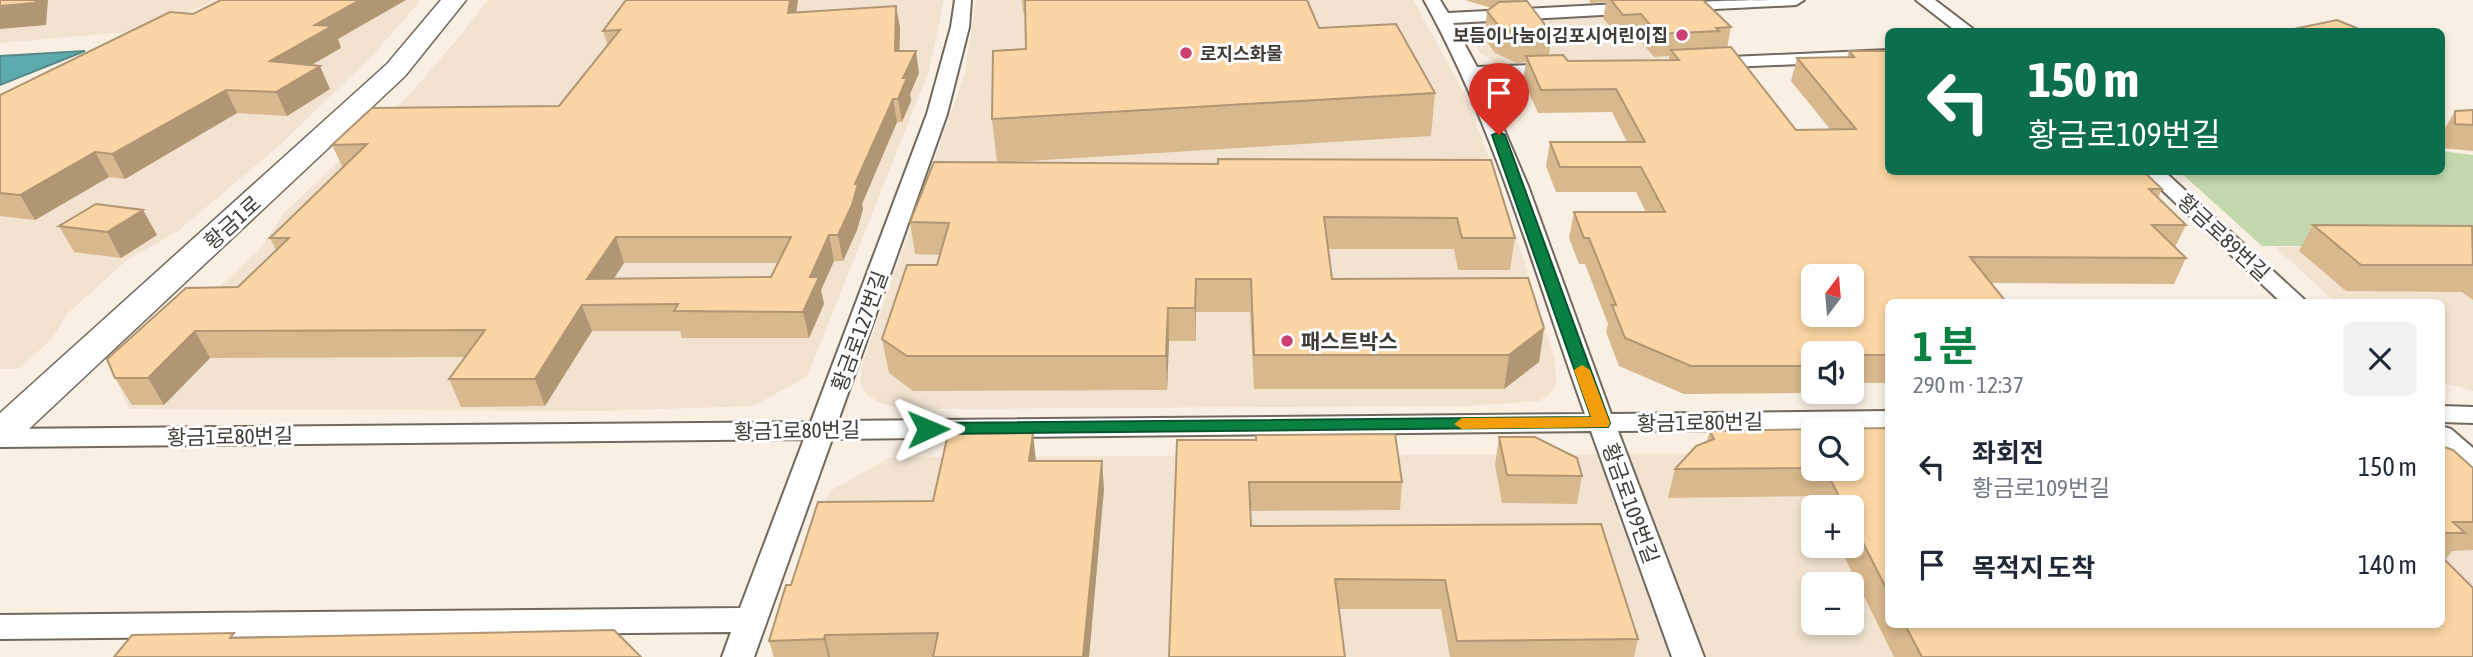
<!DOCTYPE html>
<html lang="ko">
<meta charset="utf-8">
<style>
body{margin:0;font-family:"Asap Condensed","Noto Sans KR",sans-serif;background:#f2f2f3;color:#1f2937;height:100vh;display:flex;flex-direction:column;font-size:26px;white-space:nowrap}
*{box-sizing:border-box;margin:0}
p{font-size:23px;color:#747a83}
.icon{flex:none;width:38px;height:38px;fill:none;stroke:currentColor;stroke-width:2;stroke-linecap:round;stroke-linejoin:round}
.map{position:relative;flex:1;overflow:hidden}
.drawer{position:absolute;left:1885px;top:299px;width:560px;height:329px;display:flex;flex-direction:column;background:#fff;border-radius:10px;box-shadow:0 4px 10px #0003}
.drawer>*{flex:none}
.hud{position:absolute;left:1885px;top:28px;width:560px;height:147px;border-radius:10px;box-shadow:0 4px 10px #0003;background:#0b6e4f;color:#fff;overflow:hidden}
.needle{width:46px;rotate:16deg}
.buttons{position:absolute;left:1801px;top:264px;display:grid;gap:14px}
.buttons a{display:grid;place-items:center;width:63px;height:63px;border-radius:10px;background:#fff;box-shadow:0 4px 10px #0003;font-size:35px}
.pin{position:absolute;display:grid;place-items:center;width:60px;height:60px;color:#fff;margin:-72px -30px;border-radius:50% 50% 50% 0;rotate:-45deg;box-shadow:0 0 7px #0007}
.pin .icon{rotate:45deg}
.me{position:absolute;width:77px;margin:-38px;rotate:89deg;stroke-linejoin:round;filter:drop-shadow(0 0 5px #0008)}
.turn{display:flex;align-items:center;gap:24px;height:147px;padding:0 28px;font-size:32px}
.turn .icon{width:91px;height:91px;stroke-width:2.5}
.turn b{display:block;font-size:49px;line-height:60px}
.round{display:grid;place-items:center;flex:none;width:74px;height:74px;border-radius:10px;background:#f2f2f3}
.summary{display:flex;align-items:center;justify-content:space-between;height:119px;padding:0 28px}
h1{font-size:42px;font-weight:700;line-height:52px;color:#0b8043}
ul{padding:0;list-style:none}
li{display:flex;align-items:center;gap:21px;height:98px;padding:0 28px}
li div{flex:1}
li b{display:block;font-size:26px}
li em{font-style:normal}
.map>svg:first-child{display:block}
.built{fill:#f2e3d0;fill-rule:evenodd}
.green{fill:#c3d9ad}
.water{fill:#5caaab;stroke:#548988;stroke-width:2}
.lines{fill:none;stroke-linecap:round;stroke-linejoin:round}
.street-casing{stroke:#72695e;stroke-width:4}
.secondary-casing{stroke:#72695e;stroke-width:3}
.street{fill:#fff;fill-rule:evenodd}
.secondary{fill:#fff;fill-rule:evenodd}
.wall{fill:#d8b88d;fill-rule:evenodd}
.shaded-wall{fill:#b09673}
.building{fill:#fbd6a4;stroke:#b09673;stroke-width:2;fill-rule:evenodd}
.route{fill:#0b8043;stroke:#07532c;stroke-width:2}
.slow{fill:#f59e0b}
.poi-dot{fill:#cb3f71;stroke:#fefefe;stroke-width:2.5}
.labels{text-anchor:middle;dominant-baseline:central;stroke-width:6;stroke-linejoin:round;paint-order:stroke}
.far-poi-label{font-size:18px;font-weight:bold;fill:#403c37;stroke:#fefefe;text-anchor:end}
.street-label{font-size:21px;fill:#403c37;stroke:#fefefe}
.poi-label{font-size:21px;font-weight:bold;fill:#403c37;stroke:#fefefe;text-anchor:start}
</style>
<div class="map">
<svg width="2473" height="657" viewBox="0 0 2473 657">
<rect width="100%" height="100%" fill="#f9efe2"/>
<path class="built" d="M0,0H216L150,30L0,43Z
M262,0H421L373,55L282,143L178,231L127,260L68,313L51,340L18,369H0V110Z
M488,0H944L929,71L807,377L753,406L601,411L129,409L117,382L259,250L285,212L408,96L461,35Z
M976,0H1413L1466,96L1507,207L1555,359L1556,385L1550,394L1539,401L1469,406L910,409L882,404L866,394L860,383L863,362L965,73Z
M1691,11L1734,56L1509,65L1497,63L1480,53L1470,35L1471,29L1485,22Z
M2275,247H2473V391L2441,382V303H2336Z
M2473,444V657H771L830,491L891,457L1813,453V469H1852L1888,625H2441V445ZM1813,508H1852V546H1813ZM1813,584H1852V623H1813Z"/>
<path class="green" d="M2441,151L2473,155V247L2262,246L2180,172H2441Z"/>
<path class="water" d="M85,51L0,85V56Z"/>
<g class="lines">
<g class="street-casing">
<path id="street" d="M955,0H971L969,27L947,114L838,421L1585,414C1535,275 1496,130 1424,0H1440L1448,13L1638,3L1646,8L1638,13L1453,23L1477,67L1557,64L1566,69L1557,74L1482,78L1528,186L1611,414L1888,411V429L1618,431L1704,657H1672L1591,431L832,439L754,657H722L731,632L0,639V615L740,608L804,439L0,447V429L811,422L927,114L951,27Z
M1804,0L1796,5L1675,11L1667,6C1677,0 1783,0 1804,0Z
M1916,0H1935L1977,32H1957Z
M1888,50V60L1708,68L1699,63L1708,58Z
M2143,172H2165L2308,303H2282Z
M2441,406L2473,407V423L2441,422Z
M2441,426L2451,429L2473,448V472L2463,470L2441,450Z"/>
</g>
<g class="secondary-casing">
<path id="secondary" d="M441,0H466L405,76L14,443L0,447V413L387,64Z"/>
</g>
<use href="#street" class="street"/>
<use href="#secondary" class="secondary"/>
</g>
<path class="wall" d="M626,0H798L796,13L900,27L899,51L919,73L910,94L911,101L902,122H897L862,204L863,209L857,230L843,261H834L821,290L824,304L809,338H682L680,331H592L545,406L461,407L449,379L466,357L210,358L164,405H132L115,378L238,287L276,250L270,238L343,168L332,145L559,106L608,46L603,31ZM624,263H778L771,277L613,279Z
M1022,0H1307L1319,28L1435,93L1431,136L997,163L992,119L1026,49L1025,13H1023Z
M1465,0H1520L1518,1L1552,34L1549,55L1568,61L1669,60V56L1654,57L1637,37L1619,38L1603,18L1606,2L1591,3L1589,0H1703L1731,27L1727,48L1796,130L1830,129L1791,81L1797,58L1847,57L1849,51H1888V172L2162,189L2158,198L2186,225L2175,247L2186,258L2174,284L1991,283L1888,303V383H1852V354H1813V388L1811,393L1684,394L1619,366L1606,332L1608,324L1585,264H1579L1569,238L1574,212H1646L1636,192H1556L1546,166L1550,142H1627L1612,112L1538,113L1523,79L1526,62L1517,63L1495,53L1484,38L1487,11L1491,8Z
M338,39L341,48L311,65L330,89L287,116L237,113L125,179L109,177L35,220L0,216V95Z
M2473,110V151L2441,148V135L2455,111Z
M1491,160L1515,238L1510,270H1458L1454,249H1328L1332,279L1544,328L1539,362L1504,389H1254L1250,312H1196V341H1169L1167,390L913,391L889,373L882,339L937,265L940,255L915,254L910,222L1218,164Z
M2313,225L2473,226V300L2462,292L2346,291L2299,251Z
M59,226L157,235L121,258L74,252Z
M1888,428V625H2441V446L2473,468V550L2452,551L2445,560L2473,657H1894L1839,546H1852V508H1820L1815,496L1668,498L1675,469L1707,441L1710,431ZM1813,430L1852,469H1813Z
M1499,437L1582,476L1577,504L1502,503L1495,465Z
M1177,440L1402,482L1400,510L1250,511L1251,526L1601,524L1638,639L1634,657H1450L1441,609H1339L1345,657Z
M1036,461L1104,489L1089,657H774L769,641L791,585L933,501Z"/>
<path class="shaded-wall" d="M35,0H48L46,25L0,29V6Z
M360,0H406L338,39L341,48L280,83L270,61L315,25Z
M790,0H798L793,35L788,13Z
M896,6L900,27L899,73L895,51Z
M916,51L919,73L910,94L911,101L902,122L898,99L903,78Z
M320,66L330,89L287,116L276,92Z
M226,90L237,113L125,179L112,154Z
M893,99L897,122L862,204L863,209L857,230L843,261L838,235L855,184Z
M95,152L109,177L35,220L20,195Z
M143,210L157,235L121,258L107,232Z
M829,235L834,261L821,290L824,304L809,338L803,312L810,277Z
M616,237L624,263L596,306L587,279Z
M1196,279V341L1195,308Z
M582,305L592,331L545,406L535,379Z
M1168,308L1169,341L1167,390L1166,356Z
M1544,328L1539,362L1504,389L1509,355Z
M195,331L210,358L164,405L148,378Z
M1033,433L1036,461H1029Z
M1102,461L1104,489L1089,657H1083Z
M825,635L830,657H828L824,639Z"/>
<path class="building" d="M0,0H35V3L0,6Z
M221,0H360L315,25L332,26L270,61L320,66L276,92L226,90L112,154L95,152L20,195L0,193V95L170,12L193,14Z
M626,0H790L788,13L896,6L895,51H916L903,78H907L898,99H893L855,184H858L852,205L838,235H829L810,277H819L803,312L674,311L678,304L582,305L535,379H449L485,330L195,331L148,378H115L107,359L186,288L238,287L289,238H270L367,144L332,145L372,108L559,106L620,30L603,31ZM616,237H791L771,277L587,279Z
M1025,0H1307L1319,28L1396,24L1435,93L992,119L993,51L1026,49Z
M1611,0H1703L1731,27L1716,28L1719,31L1658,34L1641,14L1623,15Z
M1527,1L1552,34L1520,35L1498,25L1487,11L1499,2Z
M2337,20L2366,32H2307L2298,28Z
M1731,47L1796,130L1856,129L1797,58L1854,57L1849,51H1888V172H2144L2162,189H2149L2186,225H2152L2186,258L1970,257L2007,303H1888V355H1852V354H1813V366H1691L1625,338L1612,305H1616L1589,238H1584L1574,212H1665L1641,167H1560L1550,142H1645L1616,89L1541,90L1526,56L1563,55L1568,61L1679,60L1671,50ZM1813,276H1852V315H1813Z
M2473,110V125L2455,124V111Z
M1218,159L1491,160L1515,238H1462L1457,218L1324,217L1332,279L1528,278L1544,328L1509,355H1254L1251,279H1196L1195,308H1168L1166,356H907L882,339L907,265H937L949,223L910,222L934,162L1218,164Z
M96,204L143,210L107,232L59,226Z
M2313,225L2472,226L2473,265H2361Z
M1888,428V592L1852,521V508H1845L1825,469H1852V430H1813V468L1675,469L1696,446L1714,439L1710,431Z
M1033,433L1029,461H1102L1083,657H933L938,633L825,635L824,639L769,641L786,585H791L818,502L933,501L948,434Z
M1395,434L1402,482H1249L1251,526L1601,524L1638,639L1457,641L1445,580L1335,579L1345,657H1169L1177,440H1256V435Z
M1499,437H1535L1577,458L1582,476L1507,475Z
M2441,446L2453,450L2473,468V522H2453L2465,533H2441Z
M2441,556L2473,588V657H1922L1905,625H2441Z
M614,630L641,657H114L132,635L234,633L230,638Z"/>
<path class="route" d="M1499,132L1505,135L1610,423L1608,427L928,434L920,429L928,423L1591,417L1492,135Z"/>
<path class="slow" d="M1582,365L1590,370L1610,423L1608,427L1462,429L1454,424L1462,418L1591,417L1574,370Z"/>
<g class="poi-dot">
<circle cx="1682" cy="35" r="7"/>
<circle cx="1186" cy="53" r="7"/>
<circle cx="1287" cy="341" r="7"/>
</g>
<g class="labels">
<g class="far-poi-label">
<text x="1668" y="35">보듬이나눔이김포시어린이집</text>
<text x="1200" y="53" text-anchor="start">로지스화물</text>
</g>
<g class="street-label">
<text transform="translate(232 222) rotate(-42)">황금1로</text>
<text transform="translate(2224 237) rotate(43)">황금로89번길</text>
<text transform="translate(859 331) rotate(-70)">황금로127번길</text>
<text transform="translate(1700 422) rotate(-1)">황금1로80번길</text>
<text transform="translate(797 430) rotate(-1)">황금1로80번길</text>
<text transform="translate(230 436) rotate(-1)">황금1로80번길</text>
<text transform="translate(1631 503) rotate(70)">황금로109번길</text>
</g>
<g class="poi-label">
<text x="1301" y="341">패스트박스</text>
</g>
</g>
</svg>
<div class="buttons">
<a><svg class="needle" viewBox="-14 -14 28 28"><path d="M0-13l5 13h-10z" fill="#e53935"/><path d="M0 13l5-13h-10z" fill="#747a83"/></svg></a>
<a><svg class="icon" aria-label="sound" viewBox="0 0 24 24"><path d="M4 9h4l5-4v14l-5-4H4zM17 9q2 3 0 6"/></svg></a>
<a><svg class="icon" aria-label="search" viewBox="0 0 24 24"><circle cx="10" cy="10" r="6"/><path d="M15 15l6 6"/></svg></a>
<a>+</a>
<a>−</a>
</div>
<div class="pin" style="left:1499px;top:135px;background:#d93025"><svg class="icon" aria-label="arrive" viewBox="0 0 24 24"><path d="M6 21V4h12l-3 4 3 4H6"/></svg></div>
<svg class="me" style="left:928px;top:429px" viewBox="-20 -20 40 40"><path d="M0-17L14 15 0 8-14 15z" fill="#0b8043" stroke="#fff" stroke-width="4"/></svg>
<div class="hud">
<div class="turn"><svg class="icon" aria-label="left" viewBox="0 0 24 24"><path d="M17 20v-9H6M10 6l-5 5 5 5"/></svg><div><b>150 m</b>황금로109번길</div></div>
</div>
<section class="drawer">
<div class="summary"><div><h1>1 분</h1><p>290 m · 12:37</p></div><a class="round"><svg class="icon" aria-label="close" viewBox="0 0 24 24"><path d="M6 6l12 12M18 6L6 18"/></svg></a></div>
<ul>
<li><svg class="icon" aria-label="left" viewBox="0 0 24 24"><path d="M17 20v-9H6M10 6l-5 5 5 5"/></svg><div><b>좌회전</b><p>황금로109번길</p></div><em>150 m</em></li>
<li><svg class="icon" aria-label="arrive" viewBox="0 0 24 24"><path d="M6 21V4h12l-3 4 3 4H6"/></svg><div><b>목적지 도착</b></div><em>140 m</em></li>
</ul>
</section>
</div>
